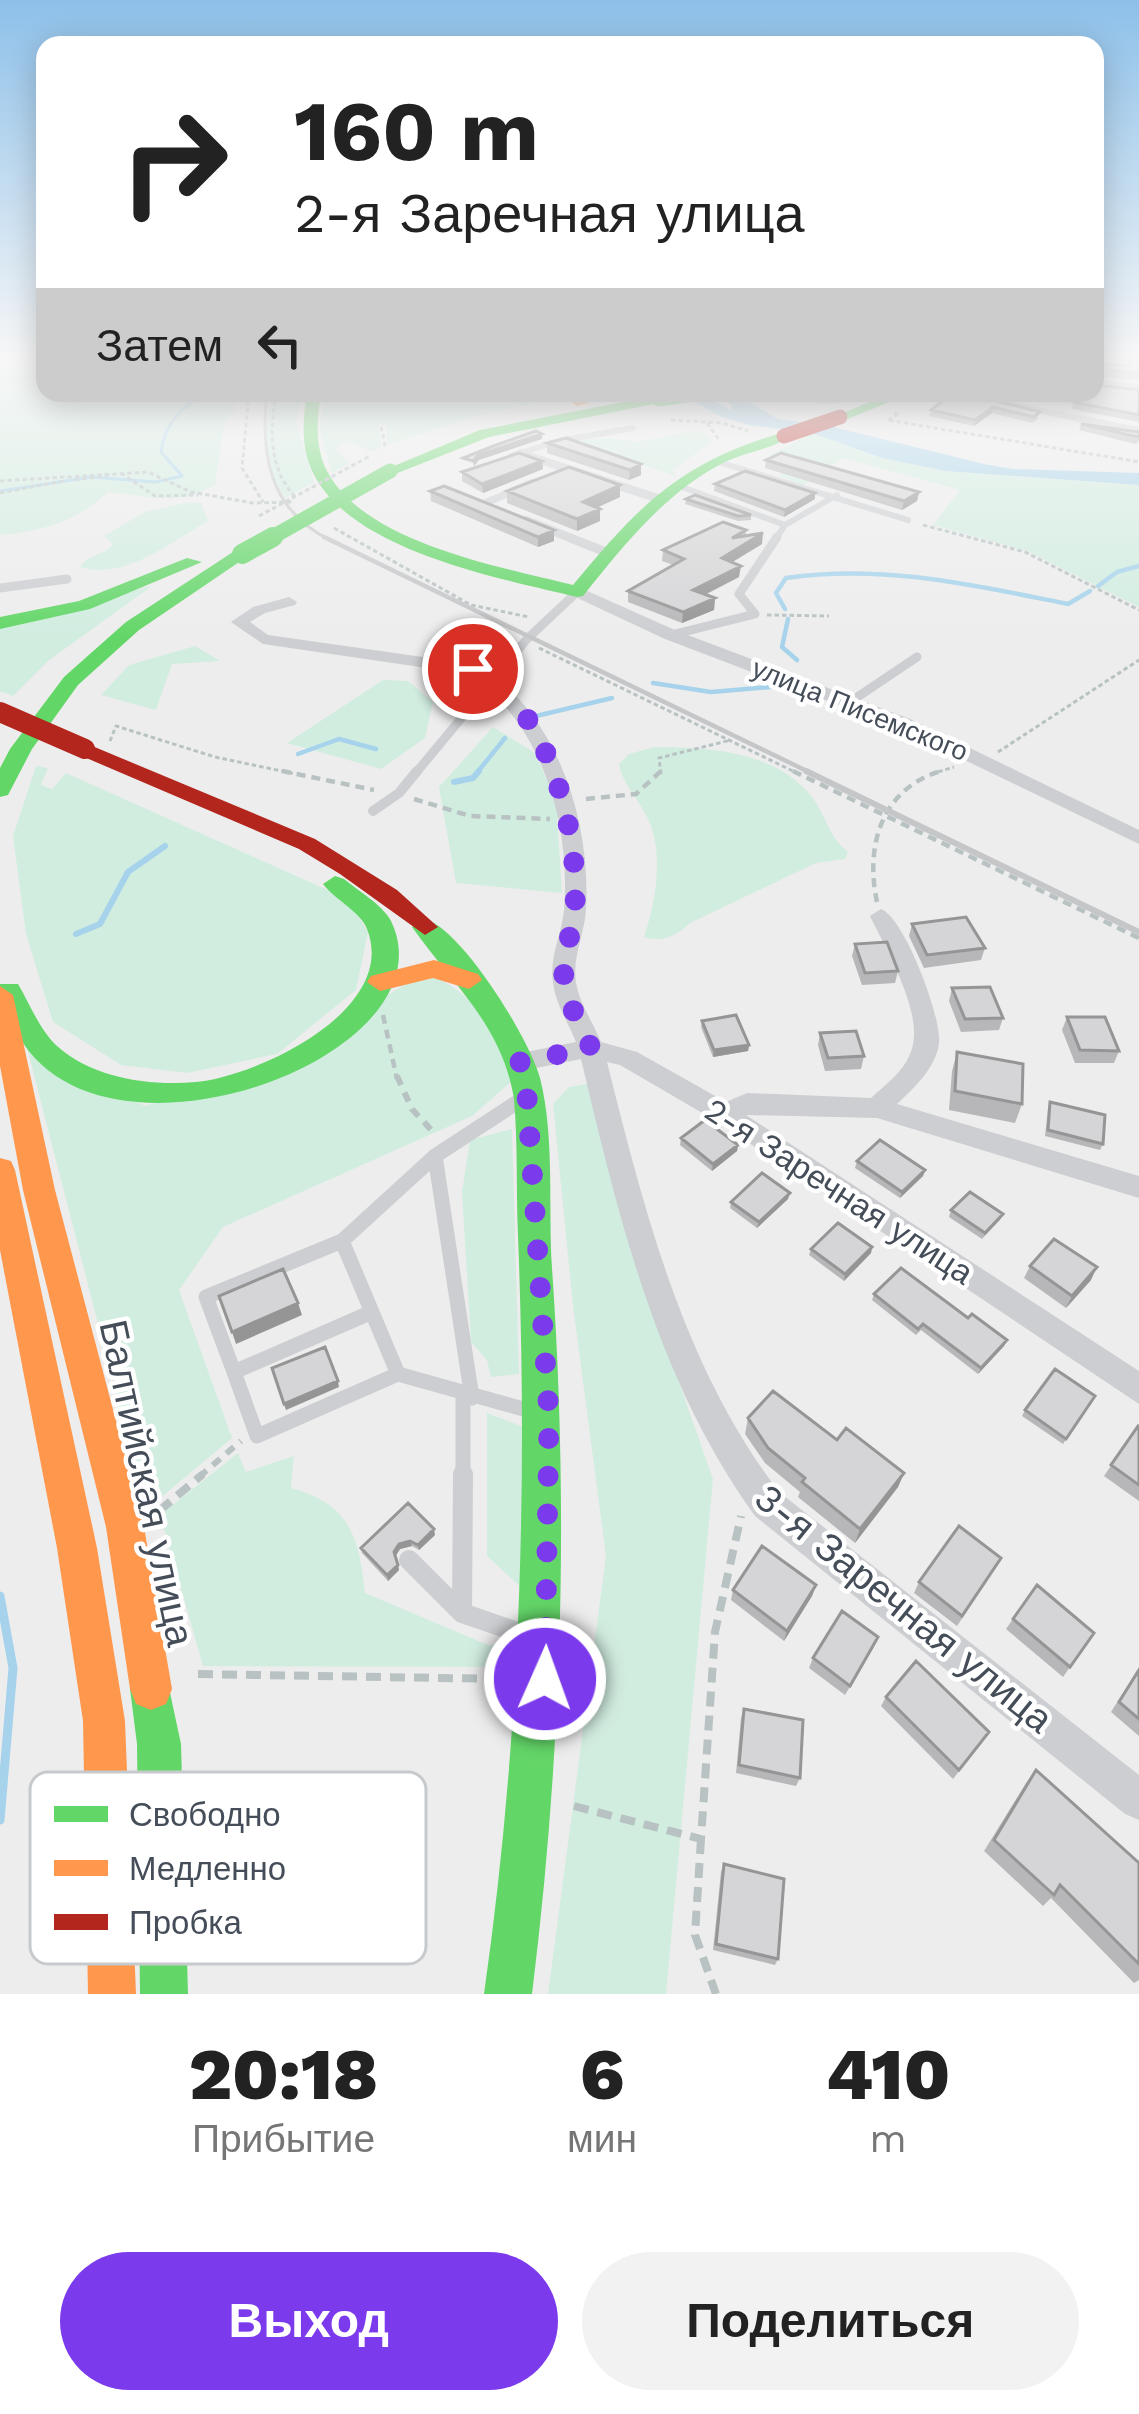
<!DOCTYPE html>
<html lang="ru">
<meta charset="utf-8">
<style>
body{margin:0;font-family:"Work Sans",sans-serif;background:#f2f2f2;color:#222;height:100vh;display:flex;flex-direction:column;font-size:45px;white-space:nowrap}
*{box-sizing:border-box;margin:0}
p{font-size:39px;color:#767676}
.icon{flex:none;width:66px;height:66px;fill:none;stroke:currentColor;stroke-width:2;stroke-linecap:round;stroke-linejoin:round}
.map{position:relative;height:1994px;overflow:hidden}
.drawer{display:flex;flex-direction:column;background:#fff;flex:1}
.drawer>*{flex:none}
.guide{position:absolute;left:36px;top:36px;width:1068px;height:366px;border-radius:24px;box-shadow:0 6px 30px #0003;background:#fff;color:#222;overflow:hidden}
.pin{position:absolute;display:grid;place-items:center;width:102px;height:102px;color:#fff;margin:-51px;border:6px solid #fff;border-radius:50%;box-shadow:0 3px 12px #0007}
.me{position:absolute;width:132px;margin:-66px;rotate:2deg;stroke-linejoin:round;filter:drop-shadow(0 0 9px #0008)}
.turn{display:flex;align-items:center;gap:42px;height:252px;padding:0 60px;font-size:54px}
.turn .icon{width:156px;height:156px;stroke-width:2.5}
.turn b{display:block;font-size:84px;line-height:102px}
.then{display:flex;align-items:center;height:114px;padding:0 60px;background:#0003;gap:24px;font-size:45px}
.eta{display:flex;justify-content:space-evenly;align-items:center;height:204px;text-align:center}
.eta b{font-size:72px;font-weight:800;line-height:84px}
.primary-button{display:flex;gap:24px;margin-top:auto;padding:24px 60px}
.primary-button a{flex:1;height:138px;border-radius:72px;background:#7c3aed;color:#fff;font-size:48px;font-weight:800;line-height:138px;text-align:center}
.primary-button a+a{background:#f2f2f2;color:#222}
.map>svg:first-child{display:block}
.green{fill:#d1ede0}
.water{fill:#a6d3eb}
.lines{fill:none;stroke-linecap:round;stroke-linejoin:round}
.stream-far3{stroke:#a6d3eb;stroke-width:3}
.stream-far2{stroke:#a6d3eb;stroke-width:4.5}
.stream-far1{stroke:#a6d3eb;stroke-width:6}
.stream{stroke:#a6d3eb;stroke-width:9}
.path-far3{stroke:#b8c2c2;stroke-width:3;stroke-dasharray:4.5 3;stroke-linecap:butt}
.path-far2{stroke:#b8c2c2;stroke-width:4.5;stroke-dasharray:9 6;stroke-linecap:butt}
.path-far1{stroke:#b8c2c2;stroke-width:6;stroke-dasharray:10 8;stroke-linecap:butt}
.path{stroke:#b8c2c2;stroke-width:8;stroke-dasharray:15 9;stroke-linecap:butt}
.lane-far4{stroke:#ccced1;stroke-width:6}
.lane-far3{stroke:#ccced1;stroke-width:9}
.lane-far2{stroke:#ccced1;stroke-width:10}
.lane-far1{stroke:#ccced1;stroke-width:15}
.lane{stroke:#ccced1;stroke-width:20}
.street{fill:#ccced1;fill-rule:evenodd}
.fast{fill:#63d668;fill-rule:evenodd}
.slow{fill:#ff974d;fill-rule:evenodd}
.jam{fill:#b3261e;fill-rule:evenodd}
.rail-far2{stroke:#c5c6c8;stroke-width:3}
.rail-far1{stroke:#c5c6c8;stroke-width:4.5}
.rail{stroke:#c5c6c8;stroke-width:6}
.path-bridge{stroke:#b8c2c2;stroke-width:3;stroke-dasharray:4.5 3;stroke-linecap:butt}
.fast-bridge-far1{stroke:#63d668;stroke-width:15}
.fast-bridge{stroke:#63d668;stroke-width:20}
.jam-bridge-far1{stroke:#b3261e;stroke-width:15}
.jam-bridge{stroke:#b3261e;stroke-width:20}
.wall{fill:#b7b7b9}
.shaded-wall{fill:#959596}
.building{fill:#d5d5d7;stroke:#959596;stroke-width:3}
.route{stroke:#7c3aed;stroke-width:21;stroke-dasharray:0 37.8}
.labels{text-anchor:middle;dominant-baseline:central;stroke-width:9;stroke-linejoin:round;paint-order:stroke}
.far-street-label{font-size:27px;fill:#454d59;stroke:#fff}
.street-label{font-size:33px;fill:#454d59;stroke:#fff}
.near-street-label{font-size:39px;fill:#454d59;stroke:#fff}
.key{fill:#fff;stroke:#c7cacd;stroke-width:3}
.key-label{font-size:33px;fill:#454d59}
</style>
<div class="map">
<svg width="1139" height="1994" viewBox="0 0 1139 1994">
<rect width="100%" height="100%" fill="#eeeded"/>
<path class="green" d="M0,359H45V393H232L235,412L225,420L215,484C181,507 145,496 108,492C77,521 44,531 0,535Z
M271,393H302L296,422L314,482L285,498C260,457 265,439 271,393Z
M323,393H558L562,398L473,417L388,445L385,425H378L382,447L371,452L346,440L336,449L349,463L332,473L320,431Z
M698,430L714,441L672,470L677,477L573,440L613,438L637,442Z
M812,433L882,458L946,471L1139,485V607L1027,551L933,525L960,490L843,458L804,485L779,476L796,465L768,456Z
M189,502L201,503L208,521C171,542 124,581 80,567C89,553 106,555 113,544L104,536L145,512Z
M152,586L48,661L13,696L0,691V623Z
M195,646L220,661L172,664L156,710L101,695L129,665Z
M383,680L408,681L433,702L425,738L381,769L287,743Z
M493,727L535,753L556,800L562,893L456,883L439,787Z
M654,747C708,747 776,751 812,797C827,817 828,836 848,852L845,859L816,863L690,923C676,936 662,943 644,937C656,901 665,850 646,815C637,797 622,783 619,764L629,754Z
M36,766L48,768L41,785L52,789L66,773L332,892L354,909L368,932L356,990L277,1054L187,1073L121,1065L53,1022L26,934L13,836Z
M435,977C482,1000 495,1033 512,1081L472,1116L223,1227L179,1290L232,1438L146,1510L26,1044L145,1106L343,1044L388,995L412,980Z
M593,1083L656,1317L713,1479L666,1994H548L606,1556L573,1306L553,1104L569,1087Z
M512,1129L519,1374L491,1377L487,1360L471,1342L462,1192L470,1140Z
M487,1413L529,1429L524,1590L487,1556Z
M238,1453L246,1472L294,1456L291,1488C350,1504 359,1536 365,1593L488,1645L518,1643L516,1667L203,1666L160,1515Z"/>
<path class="water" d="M700,393L732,411V405L716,393H734L778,419L829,426L984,464L1013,469L1139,473V485L946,471L882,458L812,433L748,425L717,415L694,401Z"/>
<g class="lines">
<path class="stream-far3" d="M0,491L92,477L156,482L182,476L161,452C165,423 181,407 206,393"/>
<path class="stream-far2" d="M1098,586L1117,572L1139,566
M785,609L776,593L786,578C883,564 973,585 1068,604L1090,591
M788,619L782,647L797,660
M653,683L711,692L770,687
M532,717L612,698
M298,754L339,739L376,749
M476,774L505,738"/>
<path class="stream-far1" d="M454,782L473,778L479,771
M76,934L100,924L128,872L165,846"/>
<path class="stream" d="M0,1596L13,1668L0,1820"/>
<path class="path-far3" d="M249,393L242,468L263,502
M276,393C270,432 268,469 297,499
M894,413L900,414L887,420L1139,462
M671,420L722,423L748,431
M707,423L720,441
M381,427L386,449
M121,473L155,496L198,495
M75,480L110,475
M0,481L148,472L191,492L253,503L293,502
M0,493L64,481
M923,525L1025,552L1139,610
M334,528L471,605L529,617
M767,615L829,616
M539,648L799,774
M110,741L116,726L215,757L296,774
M998,752L1139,660
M661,774L659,758L731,740
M931,774L954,767"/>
<path class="path-far2" d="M282,771L374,790
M793,771L1139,938
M414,799L470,816L550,819
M586,799L636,794L661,771
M877,902C865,846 881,789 941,771
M383,1015L397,1079"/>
<path class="path-far1" d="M397,1076L412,1109L434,1133
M199,1477L241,1441"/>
<path class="path" d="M159,1511L203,1474
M198,1674L504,1679
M574,1806L701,1839L715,1632L741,1516
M701,1839L695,1935L716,1994"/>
<path class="lane-far4" d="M808,396L821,401L846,399L830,393
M511,456L559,441L633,428
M715,461L908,520
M679,486L785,525
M775,540L785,525L837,495"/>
<path class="lane-far3" d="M0,588L67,579
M671,635L755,614L739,594L777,537
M850,702L917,657
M415,774L527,639L577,592"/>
<path class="lane-far2" d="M373,811L399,793L417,771"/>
<path class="lane-far1" d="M516,1103L435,1156L342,1241L398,1374L534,1412
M435,1156L472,1398
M342,1241L206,1297L234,1372L372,1312
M234,1372L257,1436L398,1374
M463,1477V1396"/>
<path class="lane" d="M409,1560L462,1613L526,1635
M462,1613L463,1474"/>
<path class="street" d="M1095,379L1139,384V392L1095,387Z
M944,393H968L1139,427V435Z
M520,449L668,497L670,500L658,503L515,456L513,453Z
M531,479L543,482L488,506L476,503Z
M527,516L613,550L616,553L603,556L522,523V517Z
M571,589H583L677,631L910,719L1139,830V844L896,727L665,639L571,595Z
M289,597L297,602L295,605L265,613L250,622L268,635L479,665C557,715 591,819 586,909C585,933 572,957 576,982C579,1003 593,1022 601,1042L637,1052L726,1102L747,1093L871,1098C885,1085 903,1072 910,1054C927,1017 886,950 870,916L881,909C904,917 942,1017 939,1043C936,1068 914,1088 897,1104L1139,1176V1198L877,1118L746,1115L1139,1371V1404L716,1121L620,1065L607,1062C645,1213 683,1366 779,1492L1139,1775V1820L1125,1814L755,1516C657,1380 619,1219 581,1059L521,1071L512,1069L508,1062L512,1055L521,1053L576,1042C568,1022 555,1003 553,982C549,957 562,934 564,910C571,824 542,722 468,674L263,644L231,622L253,607Z"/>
<path class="fast" d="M307,393H321C317,417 315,444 325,467C359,542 501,567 573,585C640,504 681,462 784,432L791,436C771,450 743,452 721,464C664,494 623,546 583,596L577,597C499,578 343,550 310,466C301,443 303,417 307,393Z
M892,393H912L845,420L833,417Z
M659,395L664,402L489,437L395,474L382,471L480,430Z
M236,550L251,554L139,630L78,685L32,749L8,795L0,797V768L10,749L64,677L126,622Z
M187,558L202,562L90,609L0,629V617L79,601Z
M335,876L344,879C357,890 383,905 391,921C455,1053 115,1182 23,1043C11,1024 0,1006 0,984H18C31,1006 39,1029 57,1046C94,1079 150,1086 196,1082C258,1076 399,1010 367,929C361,912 334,899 323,884Z
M425,919C462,929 530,1040 540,1078C555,1138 548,1206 552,1268C569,1511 562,1752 532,1994H484C520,1741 528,1491 518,1236C516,1190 518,1145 514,1099C502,1025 453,985 412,927Z
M151,1668L166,1674L181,1744L188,1994H140L137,1744L130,1689L136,1674Z"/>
<path class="slow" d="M559,393H576L589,403L577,406Z
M434,960L478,974L482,980L469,989L433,978L380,991L367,982L371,976Z
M0,986L13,995L55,1190L144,1527L172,1689L166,1704L151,1710L136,1704L130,1689L106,1527L23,1190L0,1066Z
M0,1158L11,1161L15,1170L97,1548L125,1721L136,1994H88L83,1721L57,1548L0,1250Z"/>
<path class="jam" d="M85,743L315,839L397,890L438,927L425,935L340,874L299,849L77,754L74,749Z"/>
<path class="rail-far2" d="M267,393C260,454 269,510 330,540"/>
<path class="rail-far1" d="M324,537L813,774"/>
<path class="rail" d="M806,771L1139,932"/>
<path class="path-bridge" d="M259,516L370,456"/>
<path class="fast-bridge-far1" d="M659,399L699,393
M267,540L390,471"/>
<path class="fast-bridge" d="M242,554L273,537"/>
<path class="jam-bridge-far1" d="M784,436L840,417"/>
<path class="jam-bridge" d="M0,712L85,749"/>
</g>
<path class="wall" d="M1129,359H1139V380L1095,376V363L1128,366Z
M1096,385L1139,390V422L1072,409L1075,398L1062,393H1095Z
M928,393H965L1039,418L1032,423L992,413L974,426L929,416L931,410L940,403L926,400Z
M1081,424L1139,432V441L1136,444L1079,430Z
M547,443L641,464V475L629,480L547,453Z
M766,460L919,492L917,501L902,510L765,468Z
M542,461L543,469L483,493L462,481V472Z
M715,484L815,493V499L784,517L714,491Z
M620,485V497L596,508L600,509V521L577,531L507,503V491Z
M430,491L554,541L538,547L431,501Z
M686,499L751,515V520L738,521L685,504Z
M746,530V536L762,544L732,562L739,577L705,595L715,598L714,610L682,623L628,602V591L673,565L662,561L663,550Z
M912,924L985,948L981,960L924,968L909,936Z
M855,944L898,971L895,983L862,985L852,956Z
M952,988L1003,1018L999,1030L961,1032L949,1001Z
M1067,1017L1119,1051L1114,1063H1075L1062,1030Z
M702,1021L749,1045L748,1051L713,1057L701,1027Z
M820,1033L864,1056L861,1069L825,1071L818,1045Z
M957,1052L1022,1104L1015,1123L949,1110L952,1071Z
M1050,1102L1103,1144L1100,1150L1045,1136L1048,1108Z
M681,1138L738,1145L737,1151L712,1171L680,1145Z
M857,1161L925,1170L923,1176L900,1198L855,1168Z
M788,1199L757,1228L730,1208L731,1202Z
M951,1210L1003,1214L1000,1220L982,1239L949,1217Z
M872,1247L871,1253L844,1281L809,1255L811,1249Z
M1030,1266L1091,1280L1066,1308L1024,1278Z
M874,1294L968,1318L1007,1340L1004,1346L978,1374L921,1330L916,1335L872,1300Z
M1095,1396L1063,1444L1022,1416L1025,1410Z
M748,1418L837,1440L904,1473L898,1487L855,1543L798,1497L800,1492L765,1463L745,1434Z
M1138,1426L1139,1427V1501L1104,1476Z
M435,1535L419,1550L412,1546L400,1549L395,1557L399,1570L388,1581L362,1553L361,1548Z
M995,1569L957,1626L914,1593L919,1582Z
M816,1585L812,1596L784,1641L731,1600L733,1590Z
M1037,1585L1094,1633L1063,1677L1006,1629Z
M874,1647L845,1695L809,1668L813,1658Z
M1139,1667V1736L1111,1712Z
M886,1697L989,1732L953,1779L881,1706Z
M744,1709L800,1778L796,1786L736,1773L741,1718Z
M1036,1770L1139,1863V1980L1134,1983L1051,1898L1043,1906L984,1851L1026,1783Z
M724,1864L778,1959L775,1965L713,1950L721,1872Z"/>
<path class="shaded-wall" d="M993,407L992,413L974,426L975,420Z
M542,434V439L479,460L474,466L473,461L478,455Z
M542,461L543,469L483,493L482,484Z
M641,464V475L629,480L630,470Z
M620,485V497L583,514V502Z
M919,492L917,501L902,510L904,501Z
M815,493V499L784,517L785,510Z
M600,509V521L577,531V519Z
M554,530V541L538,547V537Z
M763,533L762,544L721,569L722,558Z
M741,566L739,577L692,601L693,590Z
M715,598L714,610L682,623L683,612Z
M749,1045L748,1051L713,1057L714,1050Z
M738,1145L737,1151L712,1171L713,1164Z
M925,1170L923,1176L900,1198L902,1192Z
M790,1193L788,1199L757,1228L759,1222Z
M872,1247L871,1253L844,1281L845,1274Z
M1097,1267L1091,1280L1066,1308L1072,1296Z
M298,1303L302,1315L236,1344L232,1332Z
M1007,1340L1004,1346L978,1374L981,1368Z
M338,1381L339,1387L286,1410L284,1404Z
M904,1473L898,1487L855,1543L860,1529Z
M434,1529L435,1535L419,1550L418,1545Z
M410,1541L412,1546L400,1549L395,1557L394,1552L399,1544Z
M398,1565L399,1570L388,1581L387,1575Z
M816,1585L812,1596L784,1641L787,1631Z"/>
<path class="building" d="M1130,359H1139V373L1095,369V363L1129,366Z
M1095,377L1096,385L1139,390V415L1073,402L1077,393H1095Z
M928,393H965L1040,412L1034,417L993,407L975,420L931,410L947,398Z
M1081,424L1139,432V437Z
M536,431L542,434L478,455L473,461L463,458L496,445Z
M566,438L641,464L630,470L547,443Z
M519,453L542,461L482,484L462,472Z
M781,453L919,492L904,501L766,460Z
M569,467L620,485L583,502L600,509L577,519L507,491Z
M745,471L815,493L785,510L715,484Z
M444,486L554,530L538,537L430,491Z
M695,495L751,515L738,516L686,499Z
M723,522L746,530L732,538L763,533L722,558L741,566L693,590L715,598L683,612L628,591L684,559L663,550Z
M966,917L985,948L927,955L912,924Z
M887,942L898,971L865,973L855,944Z
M990,987L1003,1018L965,1019L952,988Z
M736,1015L749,1045L714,1050L702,1021Z
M1067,1017H1105L1119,1051L1080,1050Z
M856,1031L864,1056L828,1058L820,1033Z
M957,1052L1023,1064L1022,1104L955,1091Z
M1050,1102L1105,1115L1103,1144L1048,1130Z
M705,1120L738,1145L713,1164L681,1138Z
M880,1140L925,1170L902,1192L857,1161Z
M762,1173L790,1193L759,1222L731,1202Z
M970,1192L1003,1214L985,1233L951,1210Z
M838,1223L872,1247L845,1274L811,1249Z
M1054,1239L1097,1267L1072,1296L1030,1266Z
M901,1268L968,1318L972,1314L1007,1340L981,1368L923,1324L918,1329L874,1294Z
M283,1269L298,1303L232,1332L219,1296Z
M325,1347L338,1381L284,1404L272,1368Z
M1055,1369L1095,1396L1066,1439L1025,1410Z
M773,1391L837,1440L846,1428L904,1473L860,1529L802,1482L805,1478L768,1448L748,1418Z
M1138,1426L1139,1427V1485L1111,1465Z
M408,1503L434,1529L418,1545L410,1541L399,1544L394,1552L398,1565L387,1575L361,1548Z
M959,1526L1001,1558L962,1616L919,1582Z
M762,1546L816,1585L787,1631L733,1590Z
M1037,1585L1094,1633L1070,1667L1013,1619Z
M842,1611L878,1637L850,1686L813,1658Z
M916,1661L989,1732L959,1770L886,1697Z
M1139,1670V1719L1119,1702Z
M744,1709L803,1720L800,1778L739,1765Z
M1036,1770L1139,1863V1964L1060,1885L1054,1895L994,1840Z
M724,1864L784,1879L778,1959L716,1944Z"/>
<linearGradient id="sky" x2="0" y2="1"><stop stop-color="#8dc0e9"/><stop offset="0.56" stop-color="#f7f7f7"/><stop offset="1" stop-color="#f7f7f7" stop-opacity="0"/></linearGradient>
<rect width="1139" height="638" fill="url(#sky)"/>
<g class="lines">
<path class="route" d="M473,669C547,702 579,830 575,905C574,929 562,955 564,979C565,1000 583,1028 591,1048L520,1062L527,1096L549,1415L545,1679"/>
</g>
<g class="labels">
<g class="far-street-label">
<text transform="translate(860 710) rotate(22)">улица Писемского</text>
</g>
<g class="street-label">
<text transform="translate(839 1191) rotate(33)">2-я Заречная улица</text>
</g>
<g class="near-street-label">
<text transform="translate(147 1483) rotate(78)">Балтийская улица</text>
<text transform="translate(904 1608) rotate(39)">3-я Заречная улица</text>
</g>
</g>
<rect x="30" y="1772" width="396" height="192" rx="18" class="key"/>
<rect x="54" y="1806" width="54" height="16" fill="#63d668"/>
<rect x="54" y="1860" width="54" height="16" fill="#ff974d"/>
<rect x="54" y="1914" width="54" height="16" fill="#b3261e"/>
<g class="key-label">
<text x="129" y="1826">Свободно</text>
<text x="129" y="1880">Медленно</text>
<text x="129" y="1934">Пробка</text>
</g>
</svg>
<div class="pin" style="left:473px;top:669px;background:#d93025"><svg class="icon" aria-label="arrive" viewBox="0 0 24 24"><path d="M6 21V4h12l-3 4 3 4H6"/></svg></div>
<svg class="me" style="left:545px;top:1679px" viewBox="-20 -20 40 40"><circle r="17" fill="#7c3aed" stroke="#fff" stroke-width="3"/><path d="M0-11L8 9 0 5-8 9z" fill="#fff"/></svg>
<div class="guide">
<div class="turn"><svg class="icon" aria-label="right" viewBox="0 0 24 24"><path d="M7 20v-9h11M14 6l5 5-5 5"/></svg><div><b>160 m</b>2-я Заречная улица</div></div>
<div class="then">Затем<svg class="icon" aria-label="left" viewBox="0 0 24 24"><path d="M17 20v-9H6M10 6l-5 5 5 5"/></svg></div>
</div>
</div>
<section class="drawer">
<div class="eta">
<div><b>20:18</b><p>Прибытие</p></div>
<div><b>6</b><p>мин</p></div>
<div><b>410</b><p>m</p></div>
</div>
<div class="primary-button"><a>Выход</a><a>Поделиться</a></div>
</section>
